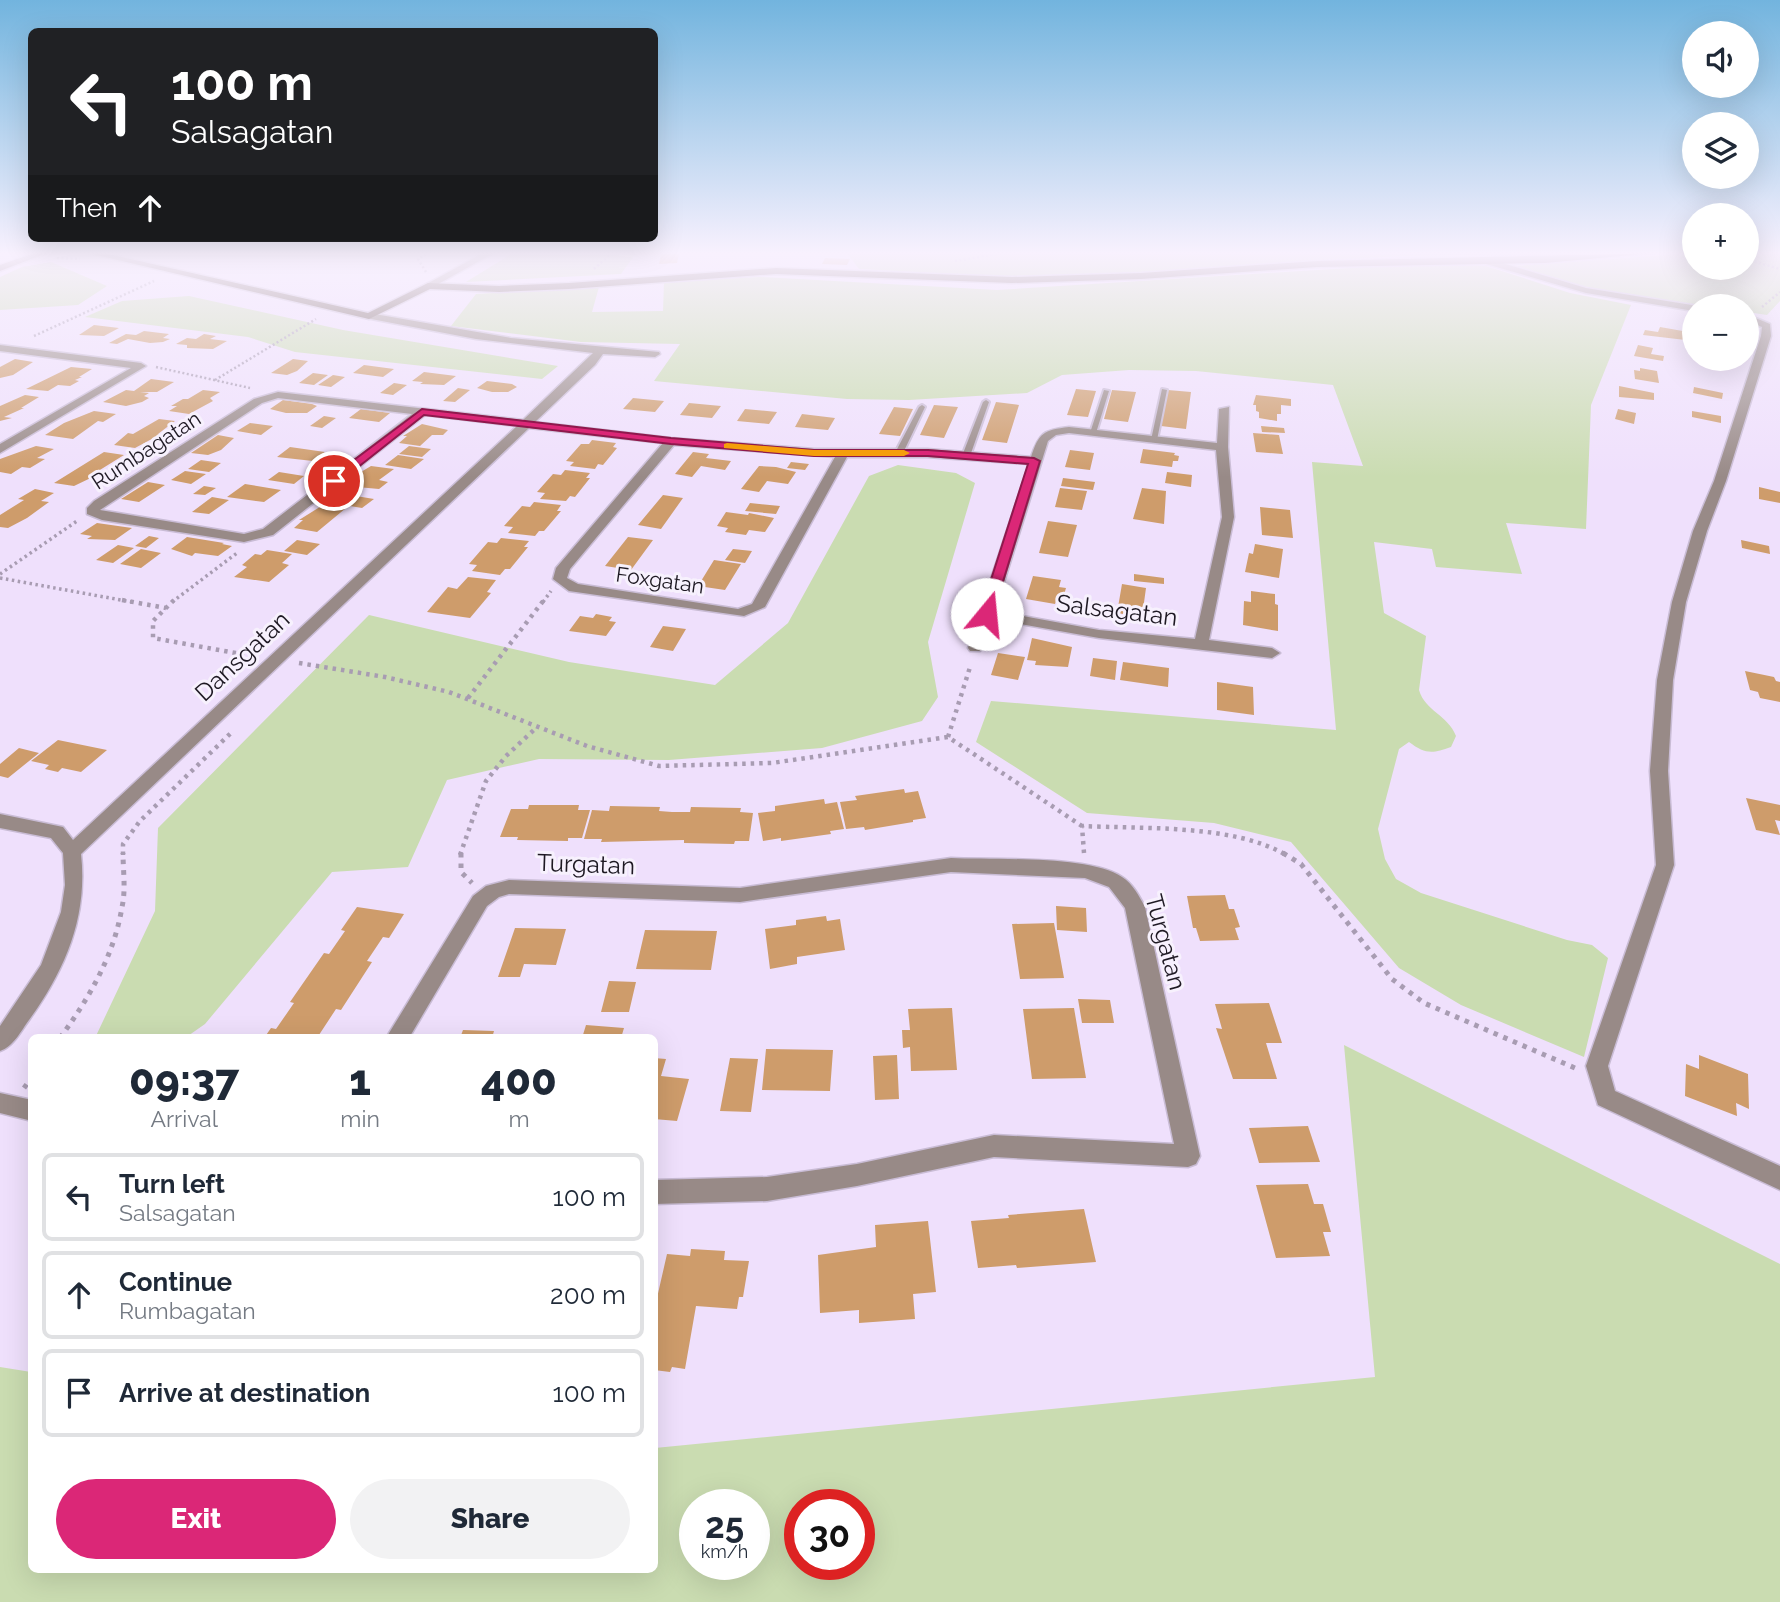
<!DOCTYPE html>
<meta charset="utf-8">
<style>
body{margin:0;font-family:Raleway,sans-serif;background:#f2f2f3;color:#1f2937;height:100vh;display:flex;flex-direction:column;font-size:26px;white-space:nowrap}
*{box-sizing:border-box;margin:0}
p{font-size:23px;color:#747a83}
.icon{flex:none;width:38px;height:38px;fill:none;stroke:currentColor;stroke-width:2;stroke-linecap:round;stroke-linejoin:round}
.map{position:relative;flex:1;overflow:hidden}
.drawer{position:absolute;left:28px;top:1034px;width:630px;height:539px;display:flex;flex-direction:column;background:#fff;border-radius:10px;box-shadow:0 7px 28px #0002}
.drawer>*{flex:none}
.top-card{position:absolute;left:28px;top:28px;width:630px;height:214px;border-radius:10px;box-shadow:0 7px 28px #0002;background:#202124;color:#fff;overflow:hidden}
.controls{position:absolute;left:1682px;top:21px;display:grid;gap:14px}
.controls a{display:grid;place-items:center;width:77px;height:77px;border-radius:50%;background:#fff;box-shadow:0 7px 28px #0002;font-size:35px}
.speed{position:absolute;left:679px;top:1489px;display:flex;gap:14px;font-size:35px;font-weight:700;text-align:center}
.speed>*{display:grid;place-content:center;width:91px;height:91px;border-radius:50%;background:#fff;box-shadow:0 7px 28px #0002;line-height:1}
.speed small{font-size:18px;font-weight:400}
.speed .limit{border:10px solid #d22;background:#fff;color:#111}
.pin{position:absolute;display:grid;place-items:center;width:60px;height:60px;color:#fff;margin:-30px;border:4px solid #fff;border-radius:50%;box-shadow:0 2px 7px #0007}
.me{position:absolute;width:77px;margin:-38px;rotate:17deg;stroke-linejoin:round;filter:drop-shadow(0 0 5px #0008)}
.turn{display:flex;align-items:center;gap:24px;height:147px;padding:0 28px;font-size:32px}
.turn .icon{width:91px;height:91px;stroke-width:2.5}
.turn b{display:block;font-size:49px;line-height:60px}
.then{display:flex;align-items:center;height:66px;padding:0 28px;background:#0003;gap:14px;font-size:26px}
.eta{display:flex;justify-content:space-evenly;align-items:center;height:119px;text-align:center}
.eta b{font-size:42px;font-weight:800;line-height:49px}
.primary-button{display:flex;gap:14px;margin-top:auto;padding:14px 28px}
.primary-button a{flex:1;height:80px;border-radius:42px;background:#db2777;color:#fff;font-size:28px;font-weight:800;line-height:80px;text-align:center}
.primary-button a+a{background:#f2f2f3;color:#1f2937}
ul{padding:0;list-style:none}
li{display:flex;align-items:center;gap:21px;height:88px;margin:0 14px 10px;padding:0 14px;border:4px solid #e0e1e3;border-radius:10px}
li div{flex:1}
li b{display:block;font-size:26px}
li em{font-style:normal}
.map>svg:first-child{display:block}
.green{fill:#cadcb1;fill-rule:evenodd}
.building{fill:#ce9c6b}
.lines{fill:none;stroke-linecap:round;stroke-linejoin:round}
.lane-casing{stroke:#c9bcd5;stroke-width:4}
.street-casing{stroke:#c9bcd5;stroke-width:3}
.secondary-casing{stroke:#c9bcd5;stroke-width:3}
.path-far3{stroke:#a89cb2;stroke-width:2.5;stroke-dasharray:2 2.5;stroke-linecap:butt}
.path-far2{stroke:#a89cb2;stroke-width:3.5;stroke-dasharray:2.5 3.5;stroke-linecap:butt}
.path-far1{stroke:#a89cb2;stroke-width:4.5;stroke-dasharray:3.5 5;stroke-linecap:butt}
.path{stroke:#a89cb2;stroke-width:5;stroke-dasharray:4.5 6;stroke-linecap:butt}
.lane{fill:#988a87;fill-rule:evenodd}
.street{fill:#988a87;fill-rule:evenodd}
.secondary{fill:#725e59;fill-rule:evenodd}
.route{fill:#db2777;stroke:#8e194d;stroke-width:2}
.slow{fill:#f59e0b}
.labels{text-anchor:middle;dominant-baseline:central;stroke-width:6;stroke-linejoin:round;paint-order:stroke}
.far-street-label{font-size:21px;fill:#1e1923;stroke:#f7f1fd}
.street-label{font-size:24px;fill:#1e1923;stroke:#f7f1fd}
</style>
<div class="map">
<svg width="1780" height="1602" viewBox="0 0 1780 1602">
<rect width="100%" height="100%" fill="#efe0fc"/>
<path class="green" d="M513,253H636L621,274L466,282Z
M847,253H1598L1401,256L1130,273L993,276L859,269Z
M1694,253V268H1746L1747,253H1780V301L1767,315L1747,312L1746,306C1666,306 1590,293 1514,266Z
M51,262L107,286L78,305L0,310V277L22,267Z
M1397,265L1486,266L1570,293L1631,305L1591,405L1586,529L1506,523L1522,574L1436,567L1432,549L1374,542L1384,613L1426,636L1419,690C1425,711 1448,715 1456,736L1451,747C1432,754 1425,754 1409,742L1399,749L1378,829L1385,859L1396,879L1421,893L1567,940L1592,945L1608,958L1584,1057L1461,1005L1399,968L1291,842L1214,823L1087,813L976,742L991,701L1336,730L1312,462L1363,466L1333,385L1196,371L1129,370L1062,375L1027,393L909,400L847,399L654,381L680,344L581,342L451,326L476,294L599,287L592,312L663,311L664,282L760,277L997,290Z
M189,296L343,330L558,366L542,379L295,352L248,337L85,317L122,301Z
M898,465L956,473L975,483L928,642L938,697L922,721L822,748L669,760L539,759L447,780L408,867L332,872L205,1024L185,1038H95L155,911L158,828L369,615L569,662L715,685L788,623L869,476Z
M1344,1045L1780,1264V1602H0V1367L31,1372L32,1570H654L655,1448L1375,1377ZM754,1505V1564H695V1505ZM859,1505V1564H800V1505Z"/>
<path class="building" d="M661,254H679L677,263L659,264Z
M825,258L850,259L847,265L822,264Z
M94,325L119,328L104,336L79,335Z
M1660,327L1694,333V341L1643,335L1645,330L1658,332Z
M144,331L169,334L163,338L170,339L163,342L150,343L128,339L117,344L109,343L126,334L136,335Z
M204,334L216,336L210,339L227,341L213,349L187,348V345L176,344L187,338L196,339Z
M1638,345L1653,348L1651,354L1664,356L1663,361L1634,356Z
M15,359L33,362L13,375L0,378V367Z
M293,359L308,361L297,371L287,375L271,373Z
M364,365L394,369L383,377L353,373Z
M71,367L92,369L79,377H82L75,380L79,381L70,386L58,385L48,391L26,389Z
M1640,368L1657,371L1659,383L1635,379L1634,370L1640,371Z
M424,372L456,376L444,385L420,384L423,382L412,381Z
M313,373L328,375L314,385L299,383Z
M333,375L345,377L331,387L318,385Z
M151,379L174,382L157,392H140L149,393L144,396L149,398L142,402L126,406L103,402L126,390L134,391Z
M487,381L512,384L517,387L508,392H492L477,388Z
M394,383L407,385L393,395L380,393Z
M1619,386L1654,393V400L1619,397Z
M1694,387L1723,393L1722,399L1693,393Z
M458,388L470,390L455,402L443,401Z
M1076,389L1096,391L1088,417L1067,415Z
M203,390L220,392L210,398L213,401L189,414L169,411L177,406H171L183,399H188Z
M1112,390L1136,392L1128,422L1104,419Z
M1168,390L1191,392L1186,429L1161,426Z
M25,395L39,397L21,408H24L4,417L12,418L0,421V406Z
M1256,395L1291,399V406L1281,405V414H1277V421L1259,418V412L1256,411V405H1253Z
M633,398L664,401L655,412L623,409Z
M283,400L312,404L317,406L307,413H286L270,409Z
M996,402L1019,405L1007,443L982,440Z
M689,403L721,406L712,418L680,415Z
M934,405L958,407L944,438L920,435Z
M894,407L913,409L900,436L879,434Z
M361,409L390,413L379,422L349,418Z
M745,409L777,412L769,424L737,421Z
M1618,409L1636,413L1634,424L1615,419Z
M94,411L116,414L103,422L98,421L73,439L45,435L64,423Z
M1692,411L1721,416V423L1692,417Z
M802,414L835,418L828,430L795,427Z
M324,416L336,418L322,428L310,426Z
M159,419L175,421L158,434H161L135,448L114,445L128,433L133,434Z
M250,423L273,426L261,435L237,431Z
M422,424L448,430L443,435H432L420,446L399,443L407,436H403Z
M1261,426L1284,428L1285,433L1262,432Z
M1253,433L1279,435L1283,454L1256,452Z
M218,435L234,438L221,450L208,455L191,453Z
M592,440L616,443L613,447L617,448L603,465L598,464L595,469L570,466L574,462L566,461L581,444H589Z
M36,446L54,449L37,458L45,459L30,468L22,467L11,474L0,472V459Z
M409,446L431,449L422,457L399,454Z
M290,447L325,452L313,461L277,457Z
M1143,449L1175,453L1174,455L1179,456L1178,461H1173L1172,467L1140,463Z
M1070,450L1094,453L1090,470L1065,467Z
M104,452L124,455L95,473L99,474L74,486L54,483Z
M693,452L709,454L706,458L731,461L725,470L701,466L692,477L675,474Z
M398,455L424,459L411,469L385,465Z
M201,460L221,463L209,472L188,469Z
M791,462L809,464L805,470L787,468Z
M371,466L394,469L379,480L388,482L379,489L346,486L355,479L351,478Z
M759,466L776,467L796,472L788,484L767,481L759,492L741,489Z
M565,470L590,473L586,478H590L575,497L570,496L566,501L540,499L545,493L537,492L553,474L561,475Z
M185,471L206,474L191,484L171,480Z
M279,472L304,476L294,484L268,480Z
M1167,472L1192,475L1191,487L1165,483Z
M1063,478L1095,482L1093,490L1061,486Z
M148,482L165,485L139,502L121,499Z
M245,484L281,490L264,502L227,497Z
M204,486L216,488L205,495L193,494Z
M1759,487L1780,492V503L1759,499Z
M1060,488L1087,491L1082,510L1055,507Z
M1142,488L1166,491L1164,524L1133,519Z
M35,489L54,493L41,501L49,502L27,518L8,528L0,527V515L24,500L18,499Z
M350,495L374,499L362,508L338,504Z
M663,495L683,498L661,529L638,525Z
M212,497L229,500L209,514L192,512Z
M534,502L561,505L557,511H561L544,531H539L535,536L508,533L513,527L504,526L522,506L530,507Z
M750,503L780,506L776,514L745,511Z
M323,505L346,508L317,532L294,528L303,520H299Z
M1260,507L1290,510L1293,538L1262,535Z
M726,512L748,515L749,513L774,518L765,532L749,530L746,535L725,532L728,528L717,526Z
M1048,521L1077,525L1068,557L1039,553Z
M97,523L132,528L115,540L87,539L92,536L80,534Z
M149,536L159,538L146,548L135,546Z
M187,537L224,543L222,544L232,546L218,556L195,553L192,556L171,549Z
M628,537L653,540L631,570L605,566Z
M501,538L529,541L524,547H528L510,569H505L500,575L472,571L477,565L469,564L488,542L497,543Z
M297,540L320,544L307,555L284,551Z
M1741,540L1769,546L1770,554L1742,548Z
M1255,544L1283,549L1279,578L1245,572L1249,553L1253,554Z
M118,545L134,548L113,563L96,560Z
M141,549L161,553L141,568L120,564Z
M733,549L752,551L745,563L725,560Z
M267,550L292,554L282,563L289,565L269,582L234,577L247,567L242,565L255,554L261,555Z
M714,560L741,564L725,590L698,586Z
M1134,574L1164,578V584L1134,581Z
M1033,576L1061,580L1059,587L1066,588L1063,598L1057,597L1055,604L1026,599Z
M468,577L496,580L487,592L491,593L470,618L427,612L448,587L457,589Z
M1122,584L1146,588L1142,617L1117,613Z
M1251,591L1275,594V604L1278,605V631L1243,625L1244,601L1251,602Z
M596,614L612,617L609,621L616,622L606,636L569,631L580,616L593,618Z
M663,626L686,629L673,651L650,647Z
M1032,638L1072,647L1068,667L1035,665L1036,661L1027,660Z
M998,653L1025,657L1018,680L991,675Z
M1093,658L1117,661L1115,680L1090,676Z
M1123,662L1169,668L1168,687L1120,680Z
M1745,671L1774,677L1776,681L1780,682V702L1760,698L1758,692L1750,690Z
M1217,682L1253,687L1254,715L1217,710Z
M58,740L107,750L81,772L62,768L58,772L45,769L49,765L31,761Z
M19,748L39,753L8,778L0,776V764Z
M904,789L905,793L918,791L926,818L913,820V822L865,830L864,827L846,829L840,802L857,800L855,796Z
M1746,798L1780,805V821L1775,820L1780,835L1756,830Z
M824,799L825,804L837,802L844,829L830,831L831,834L781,841V838L763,841L758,813L775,811V806Z
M529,805H579L578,810H590L582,838H568V841L517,840L518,837H500L511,809H528Z
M610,806L660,807L659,811L672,812H690L691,807L741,808L740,812L753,813L749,841H735L734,844L684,843V840L601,842L602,839H584L592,810L609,811Z
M1225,895L1229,909H1234L1240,927L1235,928L1239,940L1200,941L1196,928H1193L1187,896Z
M1056,906L1086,908L1087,932L1057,930Z
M357,907L404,914L389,938L383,937L367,961L372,962L341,1010L336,1009L317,1038H264L271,1028L276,1029L294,1003L290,1002L324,953L329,954L345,931L341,930Z
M826,916L827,921L840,919L845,950L797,957V964L770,969L765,929L796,925V920Z
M1054,923L1064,978L1020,979L1012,924Z
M515,928L566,929L556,965L524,964L520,977H498Z
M645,930L717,931L711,970L636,969Z
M609,981L636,982L629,1012H601Z
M1078,999L1110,1000L1114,1023H1082Z
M1269,1003L1282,1043H1266L1277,1079H1233L1216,1028L1222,1029L1215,1004Z
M952,1008L957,1070L911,1071L910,1047L903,1048L902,1030H910L908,1009Z
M1074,1008L1086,1078L1032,1079L1023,1009Z
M586,1025L624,1028L621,1038H582Z
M463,1030L494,1031L492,1038H460Z
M766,1049L833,1050L830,1091L762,1090Z
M897,1055L899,1099L875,1100L873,1056Z
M1699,1055L1748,1074L1749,1109L1736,1103L1737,1116L1685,1096L1686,1064L1699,1069Z
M654,1058L666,1059L661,1076L689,1079L677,1121L654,1119Z
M730,1058L758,1059L751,1112L720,1111Z
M1308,1126L1320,1162L1259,1163L1249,1128Z
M1308,1184L1314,1204H1323L1331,1232H1323L1330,1256L1276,1258L1256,1185Z
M1084,1209L1096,1262L1017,1268L1016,1265L978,1268L971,1221L1009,1218L1008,1215Z
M928,1221L936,1292L913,1294L915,1319L859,1323V1310L820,1313L818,1255L876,1247L875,1225Z
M691,1249L725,1251L724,1260L749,1261L743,1297H739L737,1309L696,1306L685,1369L672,1367L670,1372L654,1370V1311L667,1254L690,1256Z"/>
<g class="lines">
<g class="lane-casing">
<path id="lane" d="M1162,389L1167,390L1157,440L1154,442L1151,440Z
M1104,390L1109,391L1096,433L1091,434L1090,433Z
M986,400L989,402L970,456L963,458L962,456L983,402Z
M922,405L925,407L903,453L896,455L895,453L919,407Z"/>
</g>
<g class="street-casing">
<path id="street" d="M483,253H494L431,288L423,286Z
M1482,257L1586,288L1698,306H1694V311L1586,293L1479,262Z
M369,313L511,338L659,352L660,354L655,357L603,354L595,365L535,422L671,438L814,449H927L1031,457C1039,433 1043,430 1069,427L1217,443L1219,409L1229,407L1228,447L1234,517L1209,640L1272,648L1280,653L1272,658L1099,638L992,619L980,651H970L968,648L1029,464L927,457H847L765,607L744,616L569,591L553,579L556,568L663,443L529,428L81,854C88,917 65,970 29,1020C21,1031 13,1047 0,1051V1026L41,965L61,912L65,885L63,853L51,838L0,828V814L63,827L73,840L517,426L425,415L273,535L244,542L102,520L87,514V508L94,501L254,399L278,392L523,420L593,353L476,339L366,318V314ZM278,398L412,414L263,529L244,534L100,510L262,403ZM1069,433L1216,450L1222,517L1195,639L1099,630L995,611L1048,441L1056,435ZM674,445L835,457L752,604L738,609L578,584L567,578L570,569Z
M1746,314L1770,324L1771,336L1726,481L1707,531L1686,602L1673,680L1668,771L1674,865L1608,1066L1615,1091L1780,1166V1190L1598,1105L1586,1066L1656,865L1650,771L1657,680L1672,602L1693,531L1714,481L1761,336L1762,327L1746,321Z
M0,345L141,363L146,366L0,453V444L131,368L0,351Z
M951,858C992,860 1090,855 1122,877C1133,884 1139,896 1145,907L1200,1156L1196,1164L1188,1167L994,1157L857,1186L767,1201L654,1204V1180L767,1177L857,1164L994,1135L1174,1144L1125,908L1109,887L1085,878L951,872L740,902L509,894L499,897L487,906L409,1038H386L473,896L486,886L509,880L740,888Z
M0,1093L32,1100V1121L0,1113Z"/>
</g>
<g class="secondary-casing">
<path id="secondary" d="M34,253H47L0,271V265Z
M88,253H104L368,313L428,283L499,286L569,283L776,268L1012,277L1141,273L1317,261L1654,253L1545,263L1317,267L1141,279L1012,283L776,274L569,289L499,292L430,289L369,319Z"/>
</g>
<path class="path-far3" d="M57,258L80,259
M1746,259L1780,269
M955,261L1003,253
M594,269L612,253
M426,272L418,259L428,253
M1762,307L1780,292
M34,336L154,281
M156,367L250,388
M215,380L316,319"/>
<path class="path-far2" d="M0,574L77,521
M0,578L132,602
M172,602L237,553
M543,602L551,591"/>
<path class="path-far1" d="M122,600L166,608
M174,600L153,621V638L252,656
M299,663L385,677L449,692L587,746L659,766L772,763L948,737L1082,826
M468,698L544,600
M948,737L971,664
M1084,853L1082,826C1142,829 1234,824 1286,855
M123,855V844L140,821L233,731
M460,855L486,781L506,756L537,727"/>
<path class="path" d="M461,853V872L472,883
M1283,853L1301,864L1392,979L1424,1003L1575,1068
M60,1038C89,998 114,956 122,907C126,890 123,870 123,853
M24,1088L32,1077"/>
<use href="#lane" class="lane"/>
<use href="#street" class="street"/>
<use href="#secondary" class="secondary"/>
</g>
<linearGradient id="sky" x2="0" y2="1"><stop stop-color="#72b4de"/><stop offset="0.53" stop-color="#f8f1fe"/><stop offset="1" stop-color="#f8f1fe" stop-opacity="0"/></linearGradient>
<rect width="1780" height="477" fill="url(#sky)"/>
<path class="route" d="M422,409L671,438L814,450H928L1034,458L1040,461L993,614L987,617L980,614L1028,464L928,456H814L671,444L424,415L338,483H330V478Z"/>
<path class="slow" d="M727,443L814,450H904L910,453L904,456H814L724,448V444Z"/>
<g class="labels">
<g class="far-street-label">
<text transform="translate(146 450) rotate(-33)">Rumbagatan</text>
<text transform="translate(660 580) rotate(8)">Foxgatan</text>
</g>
<g class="street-label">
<text transform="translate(1117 610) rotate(7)">Salsagatan</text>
<text transform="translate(242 656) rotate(-43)">Dansgatan</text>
<text transform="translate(586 864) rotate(2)">Turgatan</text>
<text transform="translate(1166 942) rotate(75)">Turgatan</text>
</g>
</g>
</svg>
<div class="controls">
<a><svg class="icon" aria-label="sound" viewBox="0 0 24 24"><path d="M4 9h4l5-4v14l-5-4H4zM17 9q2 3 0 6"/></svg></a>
<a><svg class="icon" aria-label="layers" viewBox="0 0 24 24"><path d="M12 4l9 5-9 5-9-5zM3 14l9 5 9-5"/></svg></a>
<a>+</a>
<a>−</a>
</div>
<div class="speed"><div>25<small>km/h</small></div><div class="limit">30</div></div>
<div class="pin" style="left:334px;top:481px;background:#d93025"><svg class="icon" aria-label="arrive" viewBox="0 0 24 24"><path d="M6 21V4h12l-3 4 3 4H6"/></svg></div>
<svg class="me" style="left:987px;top:614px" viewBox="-20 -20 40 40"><circle r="19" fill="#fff"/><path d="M0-13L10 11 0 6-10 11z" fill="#db2777"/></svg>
<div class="top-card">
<div class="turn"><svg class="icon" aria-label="left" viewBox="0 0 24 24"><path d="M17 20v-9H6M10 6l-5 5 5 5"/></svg><div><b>100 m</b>Salsagatan</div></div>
<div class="then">Then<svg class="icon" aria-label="ahead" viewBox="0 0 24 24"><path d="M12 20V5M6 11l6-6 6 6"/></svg></div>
</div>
<section class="drawer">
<div class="eta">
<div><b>09:37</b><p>Arrival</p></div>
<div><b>1</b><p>min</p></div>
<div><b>400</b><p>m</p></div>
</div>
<ul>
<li><svg class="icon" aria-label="left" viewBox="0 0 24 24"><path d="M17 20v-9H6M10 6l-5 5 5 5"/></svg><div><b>Turn left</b><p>Salsagatan</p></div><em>100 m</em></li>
<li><svg class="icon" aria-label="ahead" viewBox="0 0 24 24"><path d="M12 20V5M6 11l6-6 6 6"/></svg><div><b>Continue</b><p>Rumbagatan</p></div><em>200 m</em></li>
<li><svg class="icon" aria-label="arrive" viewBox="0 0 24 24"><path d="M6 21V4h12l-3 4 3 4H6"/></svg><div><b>Arrive at destination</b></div><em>100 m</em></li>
</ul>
<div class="primary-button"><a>Exit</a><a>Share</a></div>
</section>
</div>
